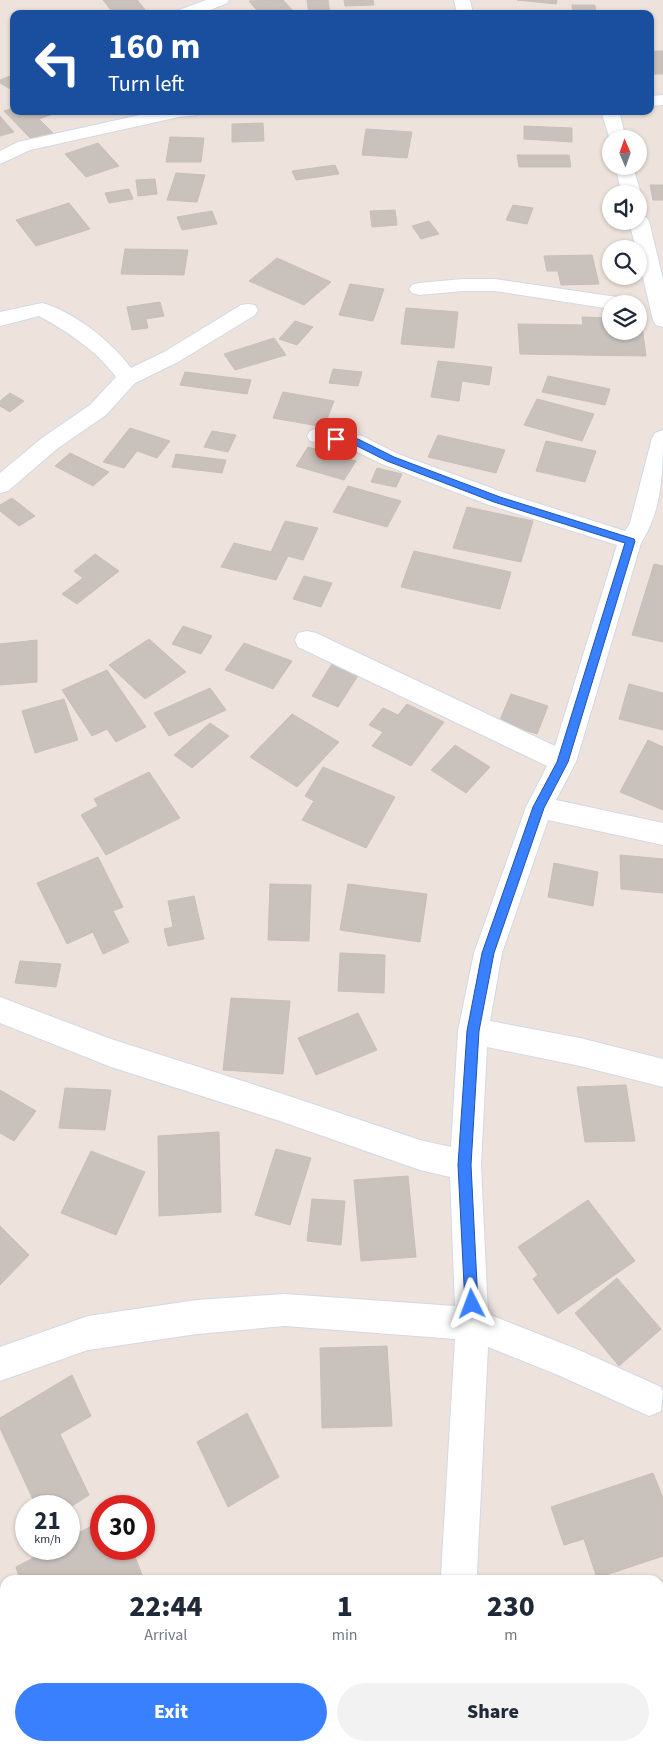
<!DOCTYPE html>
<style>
body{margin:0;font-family:"Source Sans 3",sans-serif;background:#f2f2f3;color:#1f2937;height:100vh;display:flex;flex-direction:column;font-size:19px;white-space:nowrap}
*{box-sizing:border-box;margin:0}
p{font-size:16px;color:#747a83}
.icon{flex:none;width:28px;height:28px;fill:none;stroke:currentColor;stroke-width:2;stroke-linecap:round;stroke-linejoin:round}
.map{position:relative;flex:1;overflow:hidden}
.side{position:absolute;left:0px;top:1575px;width:664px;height:176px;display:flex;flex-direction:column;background:#fff;border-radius:15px 15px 0 0;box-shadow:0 1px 4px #0004}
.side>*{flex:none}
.top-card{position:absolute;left:10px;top:10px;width:644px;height:105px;border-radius:10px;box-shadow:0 1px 4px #0004;background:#1a4fa0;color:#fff;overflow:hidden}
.needle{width:32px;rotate:358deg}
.fabs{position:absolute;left:602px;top:130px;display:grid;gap:10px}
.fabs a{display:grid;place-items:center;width:45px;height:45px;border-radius:50%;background:#fff;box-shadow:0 1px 4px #0004;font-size:25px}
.speed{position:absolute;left:15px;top:1495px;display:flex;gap:10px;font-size:25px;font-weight:700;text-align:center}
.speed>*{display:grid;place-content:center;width:65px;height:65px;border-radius:50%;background:#fff;box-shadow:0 1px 4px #0004;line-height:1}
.speed small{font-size:12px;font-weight:400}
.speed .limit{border:8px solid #d22;background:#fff;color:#111}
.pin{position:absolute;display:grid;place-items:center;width:42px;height:42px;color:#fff;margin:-21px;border-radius:10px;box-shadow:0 2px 8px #0006}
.me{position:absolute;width:55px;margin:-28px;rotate:357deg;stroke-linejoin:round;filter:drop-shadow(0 0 4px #0008)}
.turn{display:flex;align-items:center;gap:18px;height:105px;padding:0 15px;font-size:22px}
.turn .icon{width:65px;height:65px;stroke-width:2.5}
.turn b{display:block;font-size:35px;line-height:42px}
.eta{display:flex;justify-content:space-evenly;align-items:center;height:85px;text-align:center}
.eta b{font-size:30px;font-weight:800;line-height:35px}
.cta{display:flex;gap:10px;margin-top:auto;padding:10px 15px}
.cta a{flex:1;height:58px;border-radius:30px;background:#3880ff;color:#fff;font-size:20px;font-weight:800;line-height:58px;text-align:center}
.cta a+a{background:#f2f2f3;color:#1f2937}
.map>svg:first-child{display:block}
.building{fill:#c9c1bb;stroke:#c9bfb6}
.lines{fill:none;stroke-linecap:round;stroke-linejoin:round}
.minor-casing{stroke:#d2d8e4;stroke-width:2}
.minor{fill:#fff;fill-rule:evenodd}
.route{fill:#3880ff;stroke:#2453a6}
</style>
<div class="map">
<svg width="663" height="1751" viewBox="0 0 663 1751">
<rect width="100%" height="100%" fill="#ede3dc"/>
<path class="building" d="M103,0H137L147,12L114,14Z
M283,0L296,14H260L249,1Z
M307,0H328L330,14H309Z
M344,0H373L374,5L345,6Z
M517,0H557L556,4Z
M572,5H595L596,14H573Z
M650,51H663V74H653Z
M10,76L14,78L12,90L0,83V80Z
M14,108V111H61L39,119L54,134L33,141L4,111Z
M0,116L5,122L14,132L0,136Z
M263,123L264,141L232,142V124Z
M524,126L572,128V142L524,139Z
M366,129L412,132L407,158L362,155Z
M170,137L204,138L201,162H166Z
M98,143L119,166L86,177L65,154Z
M517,155H569L571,167H519Z
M335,165L339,174L296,180L292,171Z
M176,173L205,175L197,202L167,200Z
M155,179L157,194L138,196L136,180Z
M650,185H663V200H653Z
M129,189L133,199L109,203L105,193Z
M69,203L90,229L36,246L16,220Z
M513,205L533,208L527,224L506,220Z
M395,210L397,225L372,227L370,211Z
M212,211L217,224L182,230L177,217Z
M429,221L439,234L421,239L412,226Z
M125,249L188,250L184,275L121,274Z
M592,255L599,284L561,285L558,271H547L544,256Z
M277,258L331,282L304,305L249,281Z
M350,284L384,289L373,321L339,315Z
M160,302L164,316L146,319L148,328L132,330L127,307Z
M406,308L458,312L454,348L401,344Z
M582,317L611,318V331H639V318L641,319L646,356L520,354L518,324L583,325Z
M295,321L313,327L297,345L279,339Z
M274,338L286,355L235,370L224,354Z
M438,361L492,367L489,385L462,381L459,401L431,397Z
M333,369L362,372L358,386L329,383Z
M185,372L251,380L247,394L180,385Z
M548,376L610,389L605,405L542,392Z
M283,392L334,401L324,427L273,418Z
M10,393L24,401L10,412L0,406V401Z
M537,399L594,414L582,441L524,425Z
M130,428L170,441L157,458L137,451L124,468L103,462Z
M212,431L236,435L228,452L204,447Z
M438,435L505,450L496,473L428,457Z
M546,441L596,451L585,482L536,471Z
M308,447L356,461L344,480L296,466Z
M70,453L109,472L93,486L55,466Z
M176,454L226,460L222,473L172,467Z
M377,468L402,474L396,487L371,482Z
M348,486L401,501L387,527L333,512Z
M12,498L35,516L19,526L0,511V505Z
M467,507L533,521L521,562L453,548Z
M285,521L318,528L303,560L271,552Z
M234,543L288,556L276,580L221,567Z
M414,551L511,572L500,609L401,587Z
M95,554L119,571L77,604L62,594L83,578L74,571Z
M654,564L663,566V642L632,635Z
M304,576L332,583L321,607L293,599Z
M183,626L212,636L201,654L172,644Z
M149,639L186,672L145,699L109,665Z
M37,640V682L0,685V644Z
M244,643L292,661L273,689L225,670Z
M332,664L359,674L338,707L312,696Z
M107,670L146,727L116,742L107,729L92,736L62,690Z
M629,684L663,693V730L619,719Z
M210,688L226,710L169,736L154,713Z
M511,694L548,706L537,734L499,722Z
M64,699L78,740L35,753L22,711Z
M407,704L444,722L411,766L372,746L383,732L369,725L383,708L398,715Z
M292,714L339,742L297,787L250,757Z
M210,723L229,736L192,768L174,755Z
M648,740L663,747V810L620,792Z
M455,745L490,767L466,793L431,770Z
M323,767L395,797L366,848L302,820L314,801L305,796Z
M149,772L180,818L106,855L81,815L98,806L94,799Z
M620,855L663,859V893L621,889Z
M98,857L123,907L113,911L129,942L103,954L93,932L67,944L37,883Z
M554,863L598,872L593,906L548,897Z
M270,884L311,885L309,941L268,940Z
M348,884L427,894L420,942L340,930Z
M194,896L204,939L168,946L164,929L173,927L168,901Z
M340,953L385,955L384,993L338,991Z
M20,961L61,964L56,987L15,983Z
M231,998L290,1001L283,1074L223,1070Z
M358,1013L377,1050L316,1075L298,1038Z
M626,1085L635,1141L585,1142L577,1087Z
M65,1088L111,1090L105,1130L59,1128Z
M0,1090L36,1111L14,1141L0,1133Z
M219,1132L221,1212L159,1216L158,1136Z
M276,1149L311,1158L290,1225L255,1215Z
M91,1151L145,1172L116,1235L61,1213Z
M408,1176L416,1257L361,1261L354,1180Z
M312,1199L345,1201L341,1245L307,1241Z
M588,1200L635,1261L558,1314L533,1279L538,1275L518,1247Z
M0,1226L29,1255L0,1285Z
M617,1278L661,1329L619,1366L575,1313Z
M387,1346L392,1426L322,1428L320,1348Z
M72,1375L91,1416L60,1434L89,1495L69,1508L36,1506L0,1428V1418Z
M247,1413L279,1477L228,1507L197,1442Z
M653,1473L663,1498V1556L597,1578L584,1539L564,1545L551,1507Z
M101,1521V1549H132L144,1580H20L16,1567L50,1549H69V1538Z
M663,1589V1666L659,1659V1592Z
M4,1672L5,1727L0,1730V1675Z
M386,1746H493L500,1751H384Z"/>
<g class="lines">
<g class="minor-casing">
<path id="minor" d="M206,0H229L227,3L201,14H177L179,10Z
M454,0H470L473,14H457Z
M663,95V105L650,106V96Z
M158,111H201L198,115L179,117L30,150L0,164V151L18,142Z
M601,111H619L626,139H611V143Z
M615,166H633L641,194L639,198V194H622Z
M639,215L646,217L649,221L663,279V327L656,325L653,320L639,261V249H636L629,221H639Z
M463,279H495L624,298L631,299L634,304H611V309L495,291H463L419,295L412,293L409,289L412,285L419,283Z
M42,303C73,311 112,342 131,368L164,352L241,305L248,304L255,305L258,310L255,315L178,362L135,383L106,415L58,448L8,491L0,493V473L42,438L90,405L116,377C96,350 68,332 39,316L0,326V312Z
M318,428L362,436L398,454L505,493L625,531L630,523L652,438L655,433L663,430C663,470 663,509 641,543L576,762L556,800L663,823V845L548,820L502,953L490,1021L580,1038L663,1059V1087L580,1066L487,1047L481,1165L488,1314L579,1350L661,1387L663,1392L661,1411L649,1416L558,1375L488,1347L477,1573L480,1580H443L441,1576L455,1339L285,1326L197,1334L88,1350L0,1381V1347L88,1316L197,1300L285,1294L455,1306L450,1177L420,1170L280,1121L111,1067L0,1023V997L111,1039L280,1093L420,1140L451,1147L458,1031L474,953L526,807L547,766L298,647L295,640L298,633L307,631L316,633L555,746L617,545L489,505L382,464L349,448L310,441L307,436L310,431Z
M239,1746H282L280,1751H237Z
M552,1746H591L593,1751H554Z"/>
</g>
<use href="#minor" class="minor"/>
</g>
<path class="route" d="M336,436L358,439L394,457L500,497L634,539L635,541L568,762L544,808L494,953L479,1031L471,1165L478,1304L476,1309L472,1311L467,1309L465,1304L458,1165L467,1031L482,953L533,807L557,762L625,543L494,502L387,461L353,444L333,441V437Z"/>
</svg>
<div class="fabs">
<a><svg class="needle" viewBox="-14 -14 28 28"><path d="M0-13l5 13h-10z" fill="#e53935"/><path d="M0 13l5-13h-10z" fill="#747a83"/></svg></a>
<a><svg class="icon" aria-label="sound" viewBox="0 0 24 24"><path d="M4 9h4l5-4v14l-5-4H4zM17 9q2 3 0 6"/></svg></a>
<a><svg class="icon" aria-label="search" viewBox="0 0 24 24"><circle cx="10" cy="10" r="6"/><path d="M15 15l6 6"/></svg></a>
<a><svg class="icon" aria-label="layers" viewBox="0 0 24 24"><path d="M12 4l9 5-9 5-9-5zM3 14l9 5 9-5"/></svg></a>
</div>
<div class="speed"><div>21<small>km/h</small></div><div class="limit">30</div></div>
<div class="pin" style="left:336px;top:439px;background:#d93025"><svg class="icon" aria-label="arrive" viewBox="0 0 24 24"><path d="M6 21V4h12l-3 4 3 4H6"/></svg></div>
<svg class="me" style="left:472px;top:1304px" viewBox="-20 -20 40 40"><path d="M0-17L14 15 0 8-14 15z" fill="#3880ff" stroke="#fff" stroke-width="4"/></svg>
<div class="top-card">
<div class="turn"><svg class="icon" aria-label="left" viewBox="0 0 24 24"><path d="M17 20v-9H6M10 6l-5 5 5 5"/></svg><div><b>160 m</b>Turn left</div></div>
</div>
<section class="side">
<div class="eta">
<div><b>22:44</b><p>Arrival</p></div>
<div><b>1</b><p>min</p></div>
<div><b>230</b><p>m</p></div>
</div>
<div class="cta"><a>Exit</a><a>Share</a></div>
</section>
</div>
